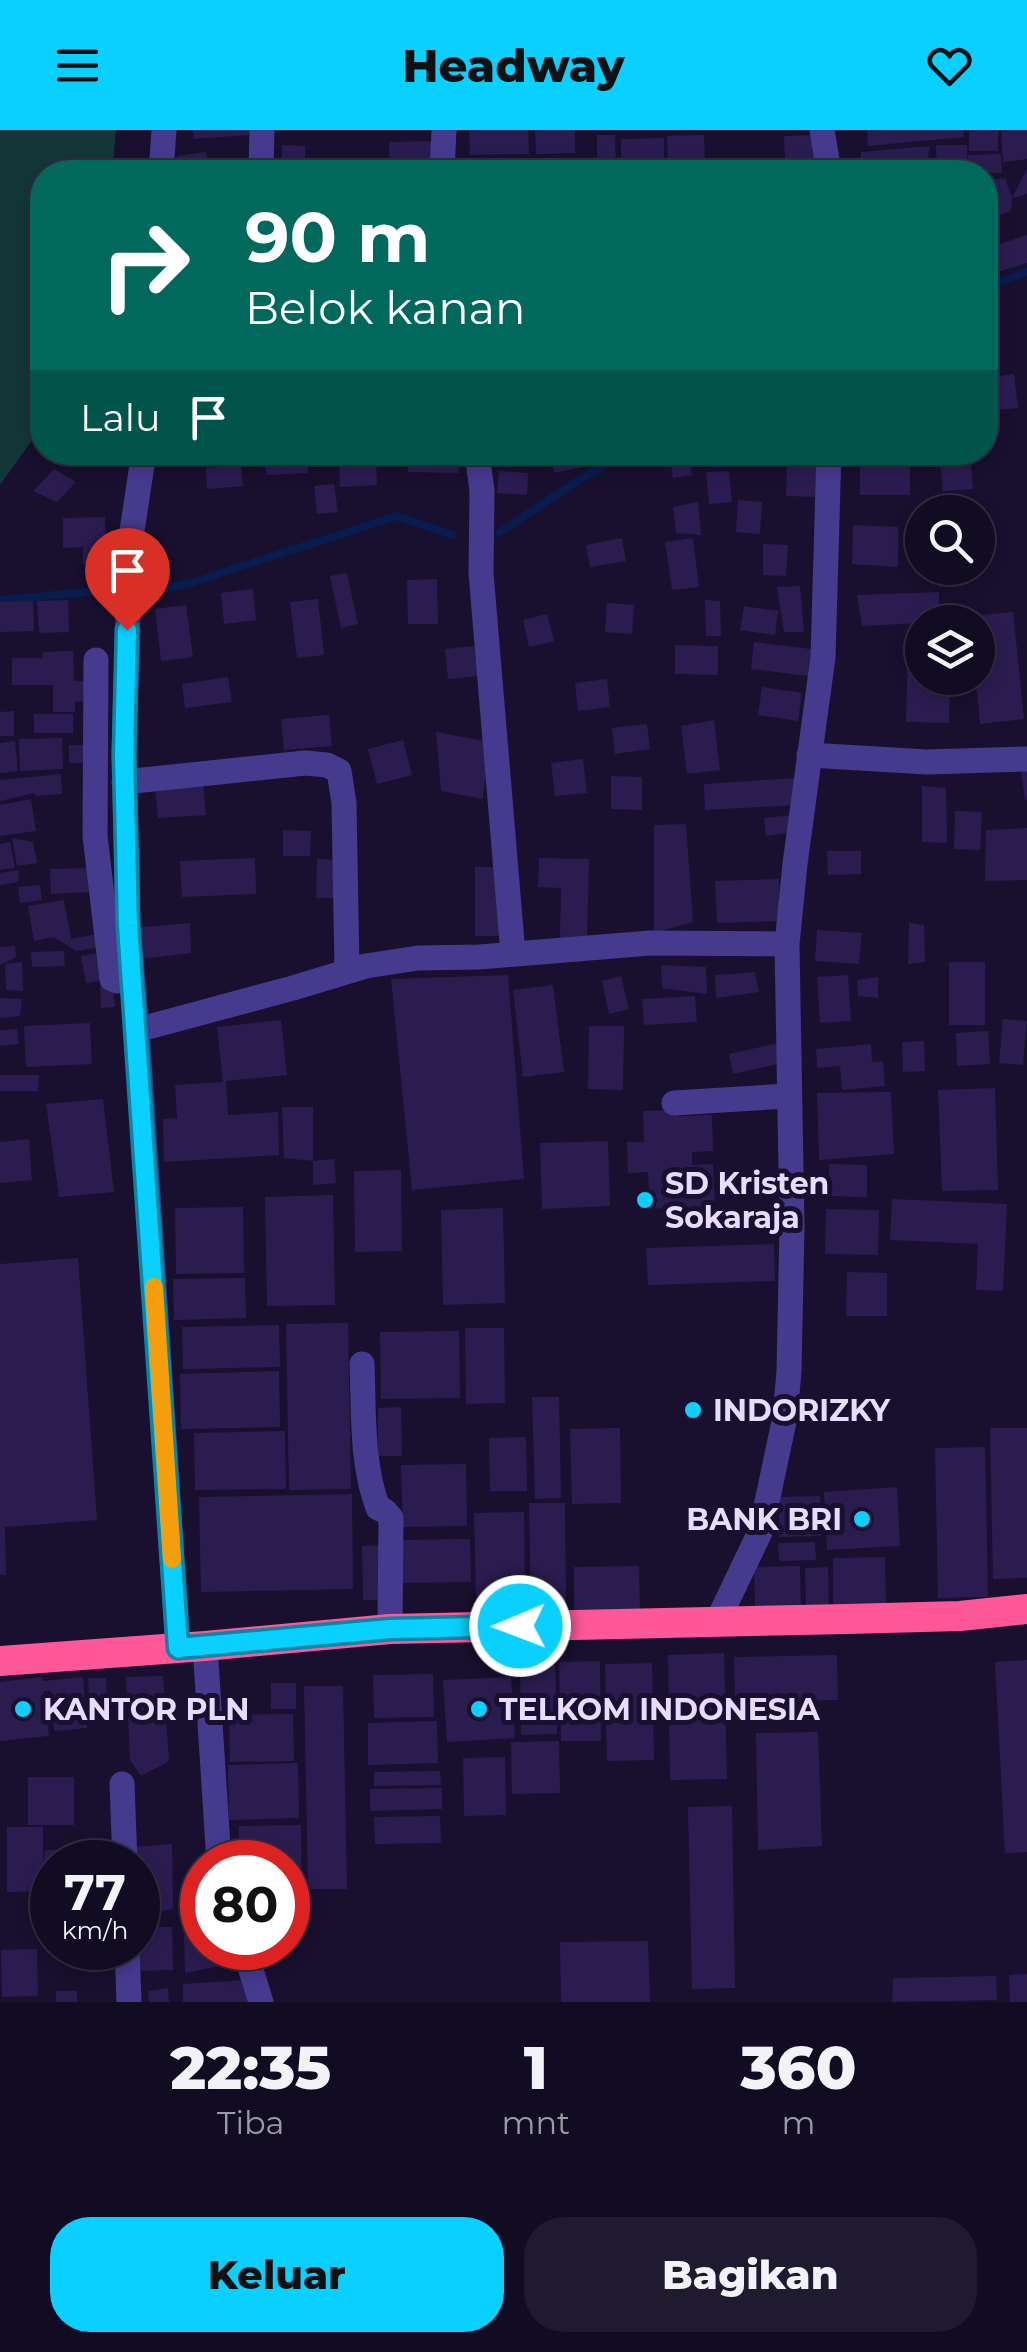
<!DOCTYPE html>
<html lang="id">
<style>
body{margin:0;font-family:Montserrat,sans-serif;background:#1f1a2f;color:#f1f3f6;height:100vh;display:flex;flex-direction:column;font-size:38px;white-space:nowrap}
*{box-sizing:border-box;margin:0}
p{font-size:32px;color:#9c9ba5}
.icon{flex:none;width:55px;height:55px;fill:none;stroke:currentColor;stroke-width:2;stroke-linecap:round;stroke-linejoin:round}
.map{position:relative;height:1872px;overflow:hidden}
.sheet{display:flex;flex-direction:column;background:#120c22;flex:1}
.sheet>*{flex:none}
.hud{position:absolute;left:30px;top:30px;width:968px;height:305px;border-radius:40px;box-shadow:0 5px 15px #0003,0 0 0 2px #312c40;background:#00695c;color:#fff;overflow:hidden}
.fabs{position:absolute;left:905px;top:365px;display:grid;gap:20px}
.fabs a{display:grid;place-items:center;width:90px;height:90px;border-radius:50%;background:#120c22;box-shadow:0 5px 15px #0003,0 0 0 2px #312c40;font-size:50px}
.speed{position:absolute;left:30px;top:1710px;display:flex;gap:20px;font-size:50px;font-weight:700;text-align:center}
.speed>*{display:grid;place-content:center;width:130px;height:130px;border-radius:50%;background:#120c22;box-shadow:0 5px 15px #0003,0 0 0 2px #312c40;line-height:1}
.speed small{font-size:25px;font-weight:400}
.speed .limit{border:15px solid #d22;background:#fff;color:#111}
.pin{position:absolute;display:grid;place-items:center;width:85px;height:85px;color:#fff;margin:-102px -42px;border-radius:50% 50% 50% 0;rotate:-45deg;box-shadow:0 0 10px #0007}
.pin .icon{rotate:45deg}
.me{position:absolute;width:110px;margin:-55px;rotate:269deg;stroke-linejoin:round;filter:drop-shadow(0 0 8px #0008)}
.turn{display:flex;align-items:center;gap:35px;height:210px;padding:0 50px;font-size:45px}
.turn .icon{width:130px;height:130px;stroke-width:2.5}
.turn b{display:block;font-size:70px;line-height:85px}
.then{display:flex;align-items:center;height:95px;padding:0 50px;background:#0003;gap:20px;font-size:38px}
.eta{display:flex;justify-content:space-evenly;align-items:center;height:170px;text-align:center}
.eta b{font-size:60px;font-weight:800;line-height:70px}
.action{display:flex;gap:20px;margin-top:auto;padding:20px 50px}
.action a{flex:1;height:115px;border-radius:40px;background:#09d0ff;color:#111;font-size:40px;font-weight:800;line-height:115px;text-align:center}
.action a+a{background:#1f1a2f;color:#f1f3f6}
header{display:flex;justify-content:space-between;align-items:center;height:130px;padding:0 50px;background:#09d0ff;color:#111;font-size:45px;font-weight:800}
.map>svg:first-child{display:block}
.green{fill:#133638}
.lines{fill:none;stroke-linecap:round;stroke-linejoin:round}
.stream{stroke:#091c4f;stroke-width:8}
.building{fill:#2b1c50}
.minor{stroke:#453a8e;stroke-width:25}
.highway{stroke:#ff5899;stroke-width:30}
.route-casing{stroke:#0687a6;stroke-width:25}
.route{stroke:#09d0ff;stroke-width:18}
.slow{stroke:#f59e0b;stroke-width:18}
.poi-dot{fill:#09d0ff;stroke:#18102e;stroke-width:4}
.labels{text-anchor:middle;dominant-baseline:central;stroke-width:10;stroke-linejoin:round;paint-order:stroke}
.poi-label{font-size:30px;font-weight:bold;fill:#e4ddff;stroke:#18102e;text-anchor:start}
</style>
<header><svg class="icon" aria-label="menu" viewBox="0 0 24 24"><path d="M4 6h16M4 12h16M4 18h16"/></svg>Headway<svg class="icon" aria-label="heart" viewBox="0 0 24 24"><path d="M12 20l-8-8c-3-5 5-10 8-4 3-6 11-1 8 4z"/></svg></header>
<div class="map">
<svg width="1027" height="1872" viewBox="0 0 1027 1872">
<rect width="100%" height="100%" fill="#18102e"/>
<path class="green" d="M0,0H116L112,42H42V296L0,355Z"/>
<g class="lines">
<path class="stream" d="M985,158L1027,142
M499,403L582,348L629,322
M153,461L190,453L397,386L453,405
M0,470L109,460"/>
</g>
<path class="building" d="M193,0H249V5L194,9Z
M469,0H528L529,24L470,25Z
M535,0H575V23L536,24Z
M867,0H963L964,7L868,16Z
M969,0H998V21H969Z
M1001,0H1027V29L1003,32Z
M597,5H615L616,38L597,39Z
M704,5L705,36L668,37L667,6Z
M816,5L817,34L785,29L784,6Z
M664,8V39L621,40V9Z
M434,11V38L390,39L389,12Z
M282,15L305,16V42H282Z
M936,15H967V41L937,42Z
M930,16L926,38L902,42H860L861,22Z
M206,22L210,42H180L177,26Z
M1001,24L1002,43L969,42L968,25Z
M554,29V42H515V30Z
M120,31L149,32V42H120Z
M1027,38V64L1012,68Z
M1005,48L1012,68L1011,81L985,89V51Z
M1027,105V133L998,142L990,117Z
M1014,244L1018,278L987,281L985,248Z
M990,281L994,316L985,317V282Z
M80,322H115L111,336L79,326Z
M265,322H307L308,343L266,345Z
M409,322H460L459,343L408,342Z
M584,322L587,336L554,343L550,323Z
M669,322H688L692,345L673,348Z
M696,322H747V324L700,336Z
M860,322H910V365H860Z
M970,322L973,359L943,361L939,324Z
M376,329L377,355L340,357L339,331Z
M787,333L821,334V367L786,366Z
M241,335L243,356L207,359L206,338Z
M54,339L76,352L57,372L33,361Z
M499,341L528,343L527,365L497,363Z
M729,341L732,372L709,374L706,342Z
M334,354L338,382L317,384L314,356Z
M738,370L762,372L760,404L736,402Z
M698,372L701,405L676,403L673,377Z
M105,387L106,433L83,434V417L63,418V388Z
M853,395L898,397V437L852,434Z
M622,408L626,431L590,437L586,415Z
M693,408L699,457L672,460L665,412Z
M763,414L788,415L786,446L763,445Z
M929,438H956L957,441L931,446Z
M347,443L358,494L341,498L330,446Z
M437,449L438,494H408L407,450Z
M800,456L804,502H784L777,457Z
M253,459L256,490L224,494L221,463Z
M939,462V492L862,496L857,465Z
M318,469L324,525L297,528L290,472Z
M68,470L69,502L39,503L37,471Z
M705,470L720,471L721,506H706Z
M33,471L34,501L0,502V472Z
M607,473L634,475L632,504L605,502Z
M186,475L193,527L161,531L155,479Z
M744,476L778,481L775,505L740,500Z
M1013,482L1024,589L980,594L976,548L978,492H970V486Z
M547,484L554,511L529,517L523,490Z
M908,511H922V548H950L949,593L906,592Z
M754,512L811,519L808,546L751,539Z
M675,515L718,516V545L675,544Z
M474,516L478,546L448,549L445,519Z
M73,521L74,551H85V571L75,572V582H53V555H12V528H43V522Z
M228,547L232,572L185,578L182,554Z
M607,549L610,577L578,581L575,553Z
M762,557L802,563L798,591L758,585Z
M14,581V606H0V582Z
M34,584H73V603H34Z
M329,585L332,616L284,620L281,589Z
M714,590L720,640L687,644L681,596Z
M647,594L650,619L615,624L612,598Z
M436,602L489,612L483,669L441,661Z
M62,608L63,639L20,641L19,609Z
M403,610L412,645L377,654L368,619Z
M15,611L18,641L0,643V613Z
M69,615H85L84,633H69Z
M583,629L587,663L555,666L551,633Z
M1027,640V670H1025L1021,641Z
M61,644L62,664L35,666V663L0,671V650Z
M611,646L642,647V680L611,679Z
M795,648L797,675L705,680L704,654Z
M203,654L206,685L158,688L155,658Z
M922,656L946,658L947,713L922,712Z
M31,669L36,701L0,706V675Z
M955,681L982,682L980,720L954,719Z
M793,685L795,702L766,706L764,688Z
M686,694L693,792L654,803V695Z
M1027,698V750L985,751L986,700Z
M283,700L311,701L310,726H283Z
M12,708L33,712L37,733L17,736Z
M10,712L15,738L0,740V714Z
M827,721H861V744L828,745Z
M255,728L256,764L182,767L180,731Z
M539,728L589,729L587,809L560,808L561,758L538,757Z
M317,729L339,730L338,768H316Z
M475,737H501V806H475Z
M89,738L90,762L51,764L50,739Z
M19,740L18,752L0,755V743Z
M779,749L781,791L717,793L715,751Z
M40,755L42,770L20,773L18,757Z
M64,770L71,809L98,804L100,817L76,821L54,807L34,811L28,776Z
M190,793L191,823L142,829L141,797Z
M909,793L924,795L925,832L908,834Z
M817,800L862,803L859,834L815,831Z
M15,816L16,827L0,835V817Z
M64,821L65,836L32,837L31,822Z
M100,823L105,850L86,853L81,826Z
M22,832L23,861L6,860L5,834Z
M949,832H985V895H949Z
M661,835L706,837L707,864L662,858Z
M755,842L759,862L716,868L715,845Z
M508,845L524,1049L412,1060L391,849Z
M848,845L851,891L820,893L817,847Z
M621,846L629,879L609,884L602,851Z
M878,847V868L858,866L857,850Z
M113,852L115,877L101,878L100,853Z
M553,855L564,942L523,947L513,860Z
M695,866L697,892L644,895L642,869Z
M0,868L22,869L20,886L0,888Z
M1003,889L1027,891L1023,935L999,933Z
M281,890L287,945L226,951L228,985L278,982L279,1025L164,1032L163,989L177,988L175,955L223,952L217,897Z
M90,893L92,934L26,937L24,896Z
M589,896H624L623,960L588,959Z
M17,899L19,914L0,916V900Z
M988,901L990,934L957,936L956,903Z
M924,911L925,941L903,942L902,912Z
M778,913L782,933L733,944L729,924Z
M871,914L872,932L883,931L885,956L842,960L840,936L817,938L816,919Z
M0,945H39L38,961H0Z
M995,958L998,1060L942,1061L938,960Z
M891,962L894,1024L819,1030L817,963Z
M103,969L114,1062L59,1067L46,974Z
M282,977H313V1031L284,1028Z
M679,980V986L712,985L713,1021L692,1022V1035L713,1034L715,1076L650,1079L648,1042L628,1043L627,1012H644L643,981Z
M29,1009L32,1050L0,1053V1012Z
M608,1011L610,1076L542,1079L540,1013Z
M334,1029L336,1053L313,1055V1031Z
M829,1034L867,1035V1067L829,1066Z
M401,1040L402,1121L355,1122L354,1041Z
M333,1065L335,1175L267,1176L265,1067Z
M892,1069L1007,1074L1003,1161L976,1160L978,1114L890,1110Z
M243,1077L244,1143L176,1144L175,1078Z
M503,1078L505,1173L443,1175L441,1080Z
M826,1079L879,1080L878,1125L825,1124Z
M774,1114L775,1151L648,1155L646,1118Z
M78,1128L97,1390L5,1397L6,1445H0V1134Z
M847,1142L887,1143V1186H846Z
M245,1148L246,1188L174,1190L173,1149Z
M348,1193L351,1359L289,1360L286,1194Z
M279,1195L280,1237L183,1239L182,1197Z
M465,1198H504L505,1273L466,1274Z
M459,1201L460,1268L381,1269L380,1202Z
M279,1241L280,1297L181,1299L180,1244Z
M532,1267H559L561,1368L535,1369Z
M401,1277L402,1326H378V1278Z
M620,1298L621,1373L572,1374L570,1299Z
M990,1298H1027V1448L993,1449Z
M285,1301L286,1359L195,1360L194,1303Z
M526,1307L527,1361H490L489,1308Z
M985,1317L988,1467L938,1468L935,1318Z
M466,1334L467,1396L403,1397L401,1335Z
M897,1357L900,1416L827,1420L824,1362Z
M352,1364L353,1459L201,1462L199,1367Z
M820,1366L821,1406L779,1407V1367Z
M529,1373H565L566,1480L531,1481Z
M524,1382L525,1465L476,1466L474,1383Z
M470,1409L471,1452L403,1453L402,1410Z
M815,1412L816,1430L779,1431L778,1413Z
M385,1415L386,1470H363L362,1416Z
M885,1427L886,1477L833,1478V1428Z
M639,1436L640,1485L574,1486V1437Z
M800,1436L801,1477L755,1478L754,1437Z
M828,1437L829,1482L806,1483L805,1438Z
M724,1523L727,1649L670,1650L668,1525Z
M837,1525L838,1570L735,1572L734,1527Z
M1027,1530V1722L1005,1723L995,1532Z
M600,1531L601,1611H561L559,1532Z
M652,1533L654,1630L607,1631L605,1534Z
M520,1535H555L557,1604L521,1605Z
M433,1544L434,1587L374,1588L373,1545Z
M163,1546L169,1631L141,1646L130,1630L126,1547Z
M43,1547V1551L83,1547L87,1598L54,1601L51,1561H44L49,1606L0,1611V1552Z
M511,1547L515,1608L447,1612L443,1550Z
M88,1548H106L107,1567H89Z
M271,1553H296V1579H271Z
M304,1556H343L347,1759H308Z
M293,1584L294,1631L230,1632L229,1585Z
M437,1591L438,1633L368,1635V1593Z
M818,1602L822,1716L758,1720L756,1603Z
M559,1611L560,1663L512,1664L511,1612Z
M505,1627L506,1685L464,1686L463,1628Z
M298,1633L299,1688L229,1690L228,1635Z
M440,1641L441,1655L374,1656V1642Z
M28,1647H74V1695H28Z
M442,1658V1679L370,1681V1659Z
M732,1676L735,1858L692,1859L688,1677Z
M440,1686L441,1713L375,1714L374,1687Z
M301,1695L302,1773H288V1732H239V1696Z
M7,1697H43V1738L45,1720H81V1732H52V1765H45V1761L7,1762Z
M172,1714L173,1779L138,1785V1732H132V1717Z
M202,1763V1818H228L229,1834L185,1843L183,1768Z
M138,1797H172L173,1840L138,1841Z
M648,1811L650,1872H561L560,1812Z
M87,1818H119V1838L87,1839Z
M37,1819L38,1866L2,1867L1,1820Z
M1027,1844V1872H1010L1009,1845Z
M996,1846L997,1870L892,1872L893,1848Z
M245,1850L248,1872H183V1854Z
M168,1858L169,1872H149L148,1861Z
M56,1861H77V1872H56Z"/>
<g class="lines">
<path class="minor" d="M822,0L829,42
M161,42L164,0
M261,42L262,0
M442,42L444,0
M144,322L130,414L124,624L128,797L137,900L178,1518
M477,322L482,361L481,443L513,824
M96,530L95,706L112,849L117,851L131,849
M809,625L927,632L1027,629
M124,652L305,633L327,635L339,641L344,673L347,841
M137,900L293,858L366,836L418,828L479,827L650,813L787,814L795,734L823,527L829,322
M674,973L788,966
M362,1234C364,1281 361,1333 378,1378L385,1381L391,1388L390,1499
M717,1492L761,1400L785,1287L789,1241L792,1096L787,814
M205,1516L219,1732
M122,1654L125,1732
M127,1818L129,1872
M244,1818L261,1872"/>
<path class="highway" d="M0,1531L205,1516L390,1499L847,1489L960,1486L1027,1479"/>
</g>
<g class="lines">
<g class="route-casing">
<path id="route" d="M127,500L124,624L128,796L178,1518L390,1499L520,1496"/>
</g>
<use href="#route" class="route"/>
<path class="slow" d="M154,1157L172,1429"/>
</g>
<g class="poi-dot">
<circle cx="645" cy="1070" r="10"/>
<circle cx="693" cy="1280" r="10"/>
<circle cx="862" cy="1389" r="10"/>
<circle cx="23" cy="1579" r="10"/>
<circle cx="479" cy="1579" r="10"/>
</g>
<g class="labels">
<g class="poi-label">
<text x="665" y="1053">SD Kristen<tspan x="665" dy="34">Sokaraja</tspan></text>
<text x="713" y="1280">INDORIZKY</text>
<text x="842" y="1389" text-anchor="end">BANK BRI</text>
<text x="43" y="1579">KANTOR PLN</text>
<text x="499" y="1579">TELKOM INDONESIA</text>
</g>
</g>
</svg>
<div class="fabs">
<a><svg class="icon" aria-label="search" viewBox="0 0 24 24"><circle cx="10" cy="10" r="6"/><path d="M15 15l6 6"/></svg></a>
<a><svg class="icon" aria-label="layers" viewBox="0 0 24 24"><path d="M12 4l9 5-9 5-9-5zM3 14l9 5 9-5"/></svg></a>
</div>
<div class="speed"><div>77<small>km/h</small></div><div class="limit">80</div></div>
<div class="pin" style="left:127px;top:500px;background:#d93025"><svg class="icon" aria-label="arrive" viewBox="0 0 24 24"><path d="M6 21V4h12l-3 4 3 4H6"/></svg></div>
<svg class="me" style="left:520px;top:1496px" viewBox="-20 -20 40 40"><circle r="17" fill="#09d0ff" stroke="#fff" stroke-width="3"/><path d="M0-11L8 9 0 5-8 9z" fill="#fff"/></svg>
<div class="hud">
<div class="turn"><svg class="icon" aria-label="right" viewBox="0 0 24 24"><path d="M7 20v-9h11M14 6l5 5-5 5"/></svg><div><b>90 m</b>Belok kanan</div></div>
<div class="then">Lalu<svg class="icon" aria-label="arrive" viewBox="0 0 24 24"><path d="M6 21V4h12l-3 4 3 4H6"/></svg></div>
</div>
</div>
<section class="sheet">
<div class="eta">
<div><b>22:35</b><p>Tiba</p></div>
<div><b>1</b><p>mnt</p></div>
<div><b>360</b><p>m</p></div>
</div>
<div class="action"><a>Keluar</a><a>Bagikan</a></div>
</section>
